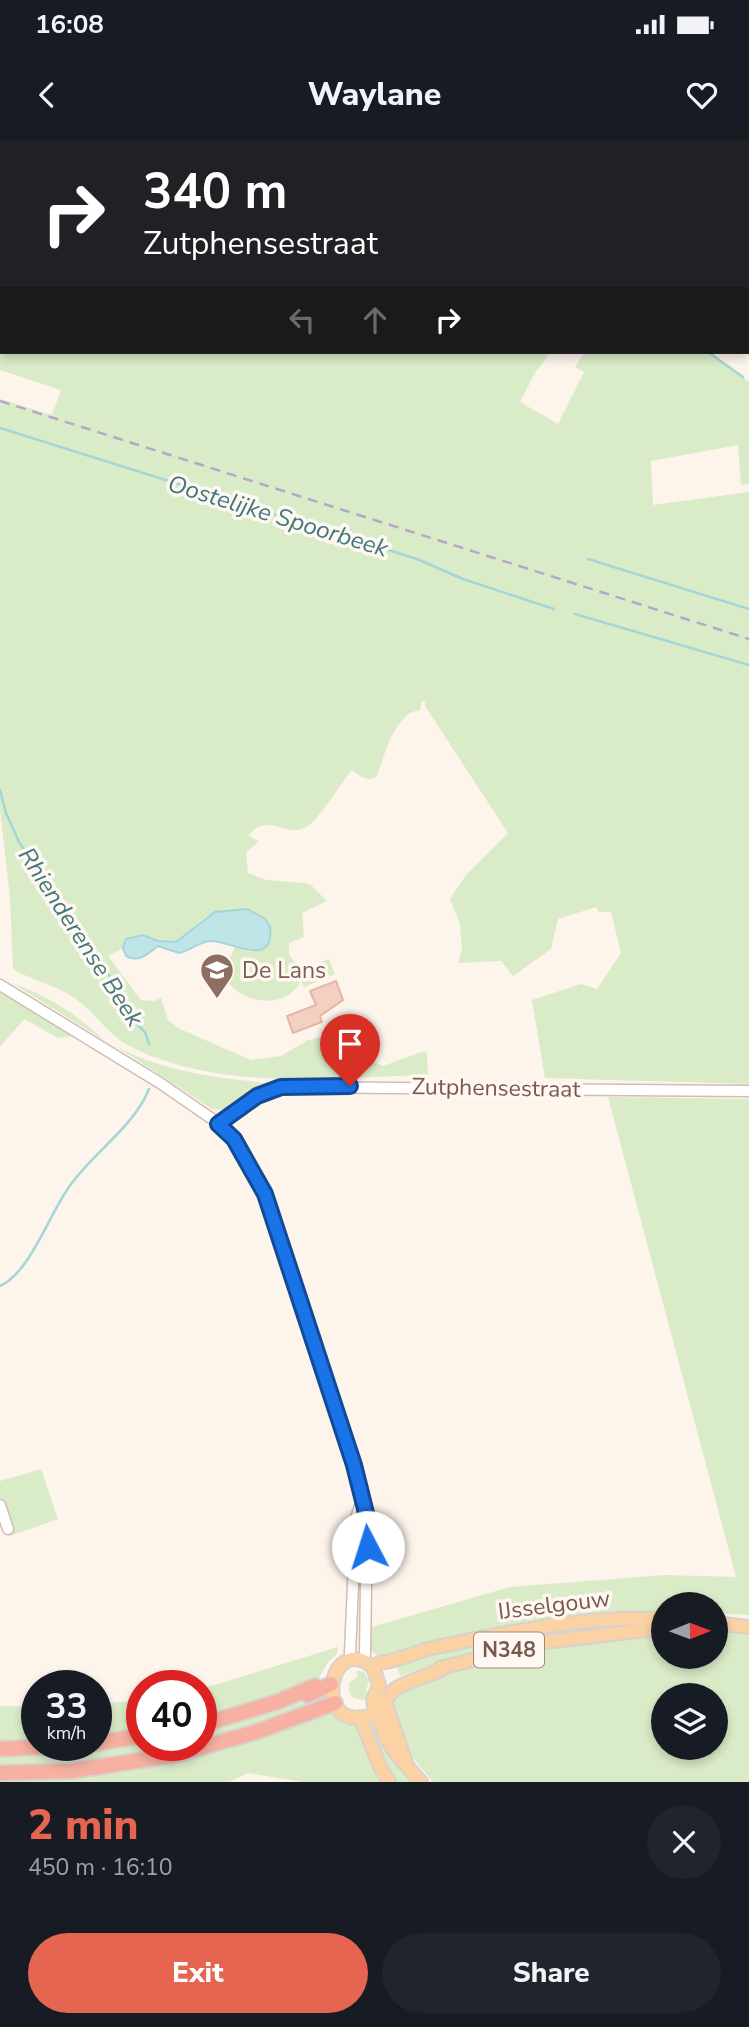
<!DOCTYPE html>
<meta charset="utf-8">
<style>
body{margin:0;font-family:"Nunito Sans",sans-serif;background:#20242c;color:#f1f3f6;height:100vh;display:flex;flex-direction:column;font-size:26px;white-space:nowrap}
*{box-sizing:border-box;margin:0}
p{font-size:23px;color:#9ea1a6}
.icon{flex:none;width:38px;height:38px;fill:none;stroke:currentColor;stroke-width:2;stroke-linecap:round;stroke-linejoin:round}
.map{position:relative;height:1642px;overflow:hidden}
.side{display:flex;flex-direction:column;background:#171b24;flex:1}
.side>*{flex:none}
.hud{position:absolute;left:0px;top:0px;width:749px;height:214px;box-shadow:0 4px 10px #0003;background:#202124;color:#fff;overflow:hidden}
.needle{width:46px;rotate:89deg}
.tools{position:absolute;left:651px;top:1452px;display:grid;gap:14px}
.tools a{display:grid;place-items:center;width:77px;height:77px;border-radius:50%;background:#171b24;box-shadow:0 4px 10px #0003;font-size:35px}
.speed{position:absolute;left:21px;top:1530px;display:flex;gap:14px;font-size:35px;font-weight:700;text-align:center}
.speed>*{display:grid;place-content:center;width:91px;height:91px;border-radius:50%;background:#171b24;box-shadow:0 4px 10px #0003;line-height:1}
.speed small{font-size:18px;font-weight:400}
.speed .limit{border:10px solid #d22;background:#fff;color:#111}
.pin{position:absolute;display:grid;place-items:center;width:60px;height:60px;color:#fff;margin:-72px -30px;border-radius:50% 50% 50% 0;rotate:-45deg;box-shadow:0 0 7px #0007}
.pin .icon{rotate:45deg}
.me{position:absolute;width:77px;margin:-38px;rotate:355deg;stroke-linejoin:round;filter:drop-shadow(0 0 5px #0008)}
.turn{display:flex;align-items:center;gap:24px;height:147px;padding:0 28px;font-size:32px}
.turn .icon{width:91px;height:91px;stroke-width:2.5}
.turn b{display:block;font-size:49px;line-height:60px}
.lanes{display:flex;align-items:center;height:66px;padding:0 28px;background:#0003;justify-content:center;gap:35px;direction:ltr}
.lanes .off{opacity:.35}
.round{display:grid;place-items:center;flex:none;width:74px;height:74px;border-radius:37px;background:#20242c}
.head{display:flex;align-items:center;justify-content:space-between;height:119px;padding:0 28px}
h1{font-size:42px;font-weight:800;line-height:52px;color:#e56551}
.cta{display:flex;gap:14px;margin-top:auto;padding:14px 28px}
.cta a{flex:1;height:80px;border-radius:42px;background:#e56551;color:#fff;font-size:28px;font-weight:800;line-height:80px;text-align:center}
.cta a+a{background:#20242c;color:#f1f3f6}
.status{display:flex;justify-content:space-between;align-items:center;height:49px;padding:0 35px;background:#171b24;direction:ltr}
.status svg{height:19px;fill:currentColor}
header{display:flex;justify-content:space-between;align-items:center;height:91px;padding:0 28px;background:#171b24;font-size:32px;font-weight:800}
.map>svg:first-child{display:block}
.green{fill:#daebc8;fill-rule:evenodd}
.water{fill:#bee5e7;stroke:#a4d6d9;stroke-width:2}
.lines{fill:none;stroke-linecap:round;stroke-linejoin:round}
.stream{stroke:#a4d6d9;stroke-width:2.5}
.building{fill:#f2d1c2;stroke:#e5b6a2;stroke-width:2}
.minor-casing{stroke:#d2bdb2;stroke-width:13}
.major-casing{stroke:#d9d1cd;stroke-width:16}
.highway-casing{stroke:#d9d1cd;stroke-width:18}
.minor{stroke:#fff;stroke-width:10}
.major{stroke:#fad2a4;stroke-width:12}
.highway{stroke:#f6b1a2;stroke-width:14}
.rail{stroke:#b6a7c8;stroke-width:2.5;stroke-dasharray:10 7;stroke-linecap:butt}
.route-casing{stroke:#114b97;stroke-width:18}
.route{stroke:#1a73e8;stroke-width:12}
.labels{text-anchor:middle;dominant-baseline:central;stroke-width:7;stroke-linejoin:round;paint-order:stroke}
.shield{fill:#fff8f2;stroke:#a1897e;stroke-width:2}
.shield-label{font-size:21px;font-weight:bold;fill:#79594d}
.education-label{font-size:23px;fill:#785e54;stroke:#fff8f2;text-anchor:start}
.street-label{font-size:23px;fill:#79594d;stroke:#fff8f2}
.water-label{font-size:24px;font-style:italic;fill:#40787d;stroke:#fff8f2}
</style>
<div class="status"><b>16:08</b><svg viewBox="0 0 49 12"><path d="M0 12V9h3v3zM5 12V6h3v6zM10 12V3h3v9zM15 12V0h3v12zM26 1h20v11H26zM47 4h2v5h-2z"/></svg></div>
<header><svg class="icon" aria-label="back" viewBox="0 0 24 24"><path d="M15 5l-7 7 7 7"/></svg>Waylane<svg class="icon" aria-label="heart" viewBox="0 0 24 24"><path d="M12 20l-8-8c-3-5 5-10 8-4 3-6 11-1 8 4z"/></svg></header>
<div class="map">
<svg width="749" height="1642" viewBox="0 0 749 1642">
<rect width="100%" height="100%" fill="#fdf4eb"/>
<path class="green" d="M37,0H378V2H37Z
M428,0H703L421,2Z
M0,15L2,212H551L535,233L520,262L558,284L584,232L575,227L584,212H709L749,242V344L741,345L738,305L651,321L653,365L749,352V944L545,938L532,860L581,844L597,849L621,813L611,772H599L596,767L558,779L551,809L513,836L501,821L458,823L462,810L460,784L450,759L466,735L508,693L425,566L426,561H422L420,570C394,573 385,616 376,637C365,642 361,636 352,630C342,642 318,680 308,686C286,700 269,670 248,696L259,701L246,713L248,733L266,740L305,743L312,746L327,761L302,773L304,797L289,803V815L301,830L329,819L335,834L304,847L301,840C289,870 241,865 227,840C224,835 224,830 223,824L229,820L235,807L253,812L206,777L176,802C157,802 144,795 126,799L123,808L108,816L141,860L154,861L161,858L168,880L180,889L251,920L281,916L308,900L336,894L366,918L383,926L424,911L427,914L428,935C333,937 227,951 137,910C107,896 99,876 76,859C56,845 33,841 13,829L10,758L0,669V259L52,275L61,250L0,230Z
M12,843C48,856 75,873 104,900Z
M0,852L72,896L58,898L24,879L0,907Z
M116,906C165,933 221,938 275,944L222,970L212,969Z
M608,957L749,959V1475L716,1473V1465H663V1471L604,1472L532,1480L380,1518L370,1509L368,1488L510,1447L665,1435L736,1437Z
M41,1329L58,1379L10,1396L0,1366V1341Z
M716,1489L749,1491V1642H433L406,1610L392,1564L403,1550L471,1523L521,1508L663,1490V1517H716ZM663,1556H716V1608H663Z
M513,1495L514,1501L400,1536L397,1527L437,1513Z
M338,1507L337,1514L328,1522L317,1541L296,1551L201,1579V1549Z
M357,1530L364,1532L369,1541L366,1551L368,1557L363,1560L353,1558L349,1551V1543L357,1537Z
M319,1554L323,1563L201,1604V1590Z
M142,1559V1591L96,1597V1565Z
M0,1566L37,1567V1602L0,1604Z
M331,1573L355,1581L385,1642H303L248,1633L229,1642H0V1638C63,1639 126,1635 187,1618C236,1606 283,1586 331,1573Z
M378,1587L387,1608L410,1642H393L370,1590Z
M142,1601V1605H197L112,1622L0,1629V1615L47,1613Z"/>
<path class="water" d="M247,769L264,778L270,786C275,830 231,801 211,801C199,801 191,811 179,813L158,806C148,814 139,823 126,816L123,808L126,799L142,795L158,801L176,802L215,772Z"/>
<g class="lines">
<path class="stream" d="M619,0L621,2
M708,212L743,237
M0,288L417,419L463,439L554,469
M588,419L749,469
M575,474L749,525
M0,650L6,673L19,702L104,825L130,878L145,892L149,904
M0,1146C29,1133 48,1078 67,1050C90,1014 133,989 149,949"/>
</g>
<path class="building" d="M336,841L343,860L320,876L322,882L293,893L287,876L316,865L310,851Z"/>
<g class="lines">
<g class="minor-casing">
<path id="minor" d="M0,845L160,943L218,983L257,956L281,947L749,951
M218,983L234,999L265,1054L353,1325L367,1377L365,1514
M0,1365L8,1389
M350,1513L356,1378L361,1363"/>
</g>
<g class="major-casing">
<path id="major" d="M716,1483L749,1487
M379,1523C399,1521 417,1511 436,1507C511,1492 586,1475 663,1479
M440,1528L545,1502L663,1488
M386,1564L407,1626
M360,1577L380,1627L389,1642
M421,1642C399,1616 389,1611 378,1577C376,1572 373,1565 373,1560C374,1555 378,1550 379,1545L373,1527C329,1490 311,1593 369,1576C385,1572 384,1557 395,1549C410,1539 430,1537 445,1527"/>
</g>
<g class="highway-casing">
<path id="highway" d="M308,1555L331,1544
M201,1585L277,1562L315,1546
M96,1603L142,1596
M0,1609L83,1605
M0,1633L71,1631L175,1615L256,1592L335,1563"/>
</g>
<use href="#minor" class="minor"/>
<use href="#major" class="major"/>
<use href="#highway" class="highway"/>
<path class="rail" d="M0,261L749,499"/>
</g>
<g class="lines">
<g class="route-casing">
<path id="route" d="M350,946L281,947L257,956L218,984L234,999L265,1054L354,1325L367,1377L368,1407"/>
</g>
<use href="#route" class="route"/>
</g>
<defs>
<g id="school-pin" transform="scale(1.75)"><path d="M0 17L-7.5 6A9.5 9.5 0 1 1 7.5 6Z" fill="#8d6e63" stroke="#fff8f2"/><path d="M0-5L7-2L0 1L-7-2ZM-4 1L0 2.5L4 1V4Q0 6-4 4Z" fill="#fff"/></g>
</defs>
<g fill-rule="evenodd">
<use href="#school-pin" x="217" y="830"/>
</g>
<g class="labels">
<rect class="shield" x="474" y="1492.5" width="70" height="35" rx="5"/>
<g class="shield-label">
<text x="509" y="1510">N348</text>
</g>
<g class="education-label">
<text x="242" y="830">De Lans</text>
</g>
<g class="street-label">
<text transform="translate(496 948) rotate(1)">Zutphensestraat</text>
<text transform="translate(554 1465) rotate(-7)">IJsselgouw</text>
</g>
<g class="water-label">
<text transform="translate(278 376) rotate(17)">Oostelijke Spoorbeek</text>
<text transform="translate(81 797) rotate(57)">Rhienderense Beek</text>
</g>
</g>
</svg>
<div class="tools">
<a><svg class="needle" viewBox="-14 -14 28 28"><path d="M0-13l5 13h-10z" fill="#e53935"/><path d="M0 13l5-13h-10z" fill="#9ea1a6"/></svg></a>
<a><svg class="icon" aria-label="layers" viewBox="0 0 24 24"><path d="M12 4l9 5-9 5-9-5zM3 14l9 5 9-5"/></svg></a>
</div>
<div class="speed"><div>33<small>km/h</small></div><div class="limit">40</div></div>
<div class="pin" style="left:350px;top:946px;background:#d93025"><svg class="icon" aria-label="arrive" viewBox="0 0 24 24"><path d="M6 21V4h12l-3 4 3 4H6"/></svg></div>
<svg class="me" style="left:368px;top:1407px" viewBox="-20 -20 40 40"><circle r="19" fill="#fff"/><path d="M0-13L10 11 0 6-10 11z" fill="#1a73e8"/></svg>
<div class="hud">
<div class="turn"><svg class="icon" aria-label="right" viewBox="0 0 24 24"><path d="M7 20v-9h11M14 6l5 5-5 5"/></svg><div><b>340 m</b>Zutphensestraat</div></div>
<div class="lanes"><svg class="icon off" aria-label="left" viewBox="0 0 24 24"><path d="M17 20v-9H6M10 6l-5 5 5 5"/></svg><svg class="icon off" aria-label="ahead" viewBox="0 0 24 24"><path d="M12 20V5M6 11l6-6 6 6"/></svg><svg class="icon" aria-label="right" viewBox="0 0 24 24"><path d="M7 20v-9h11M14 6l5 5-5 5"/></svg></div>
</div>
</div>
<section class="side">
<div class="head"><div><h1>2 min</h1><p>450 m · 16:10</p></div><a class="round"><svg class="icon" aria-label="close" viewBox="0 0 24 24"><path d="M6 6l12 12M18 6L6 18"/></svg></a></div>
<div class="cta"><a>Exit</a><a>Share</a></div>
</section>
